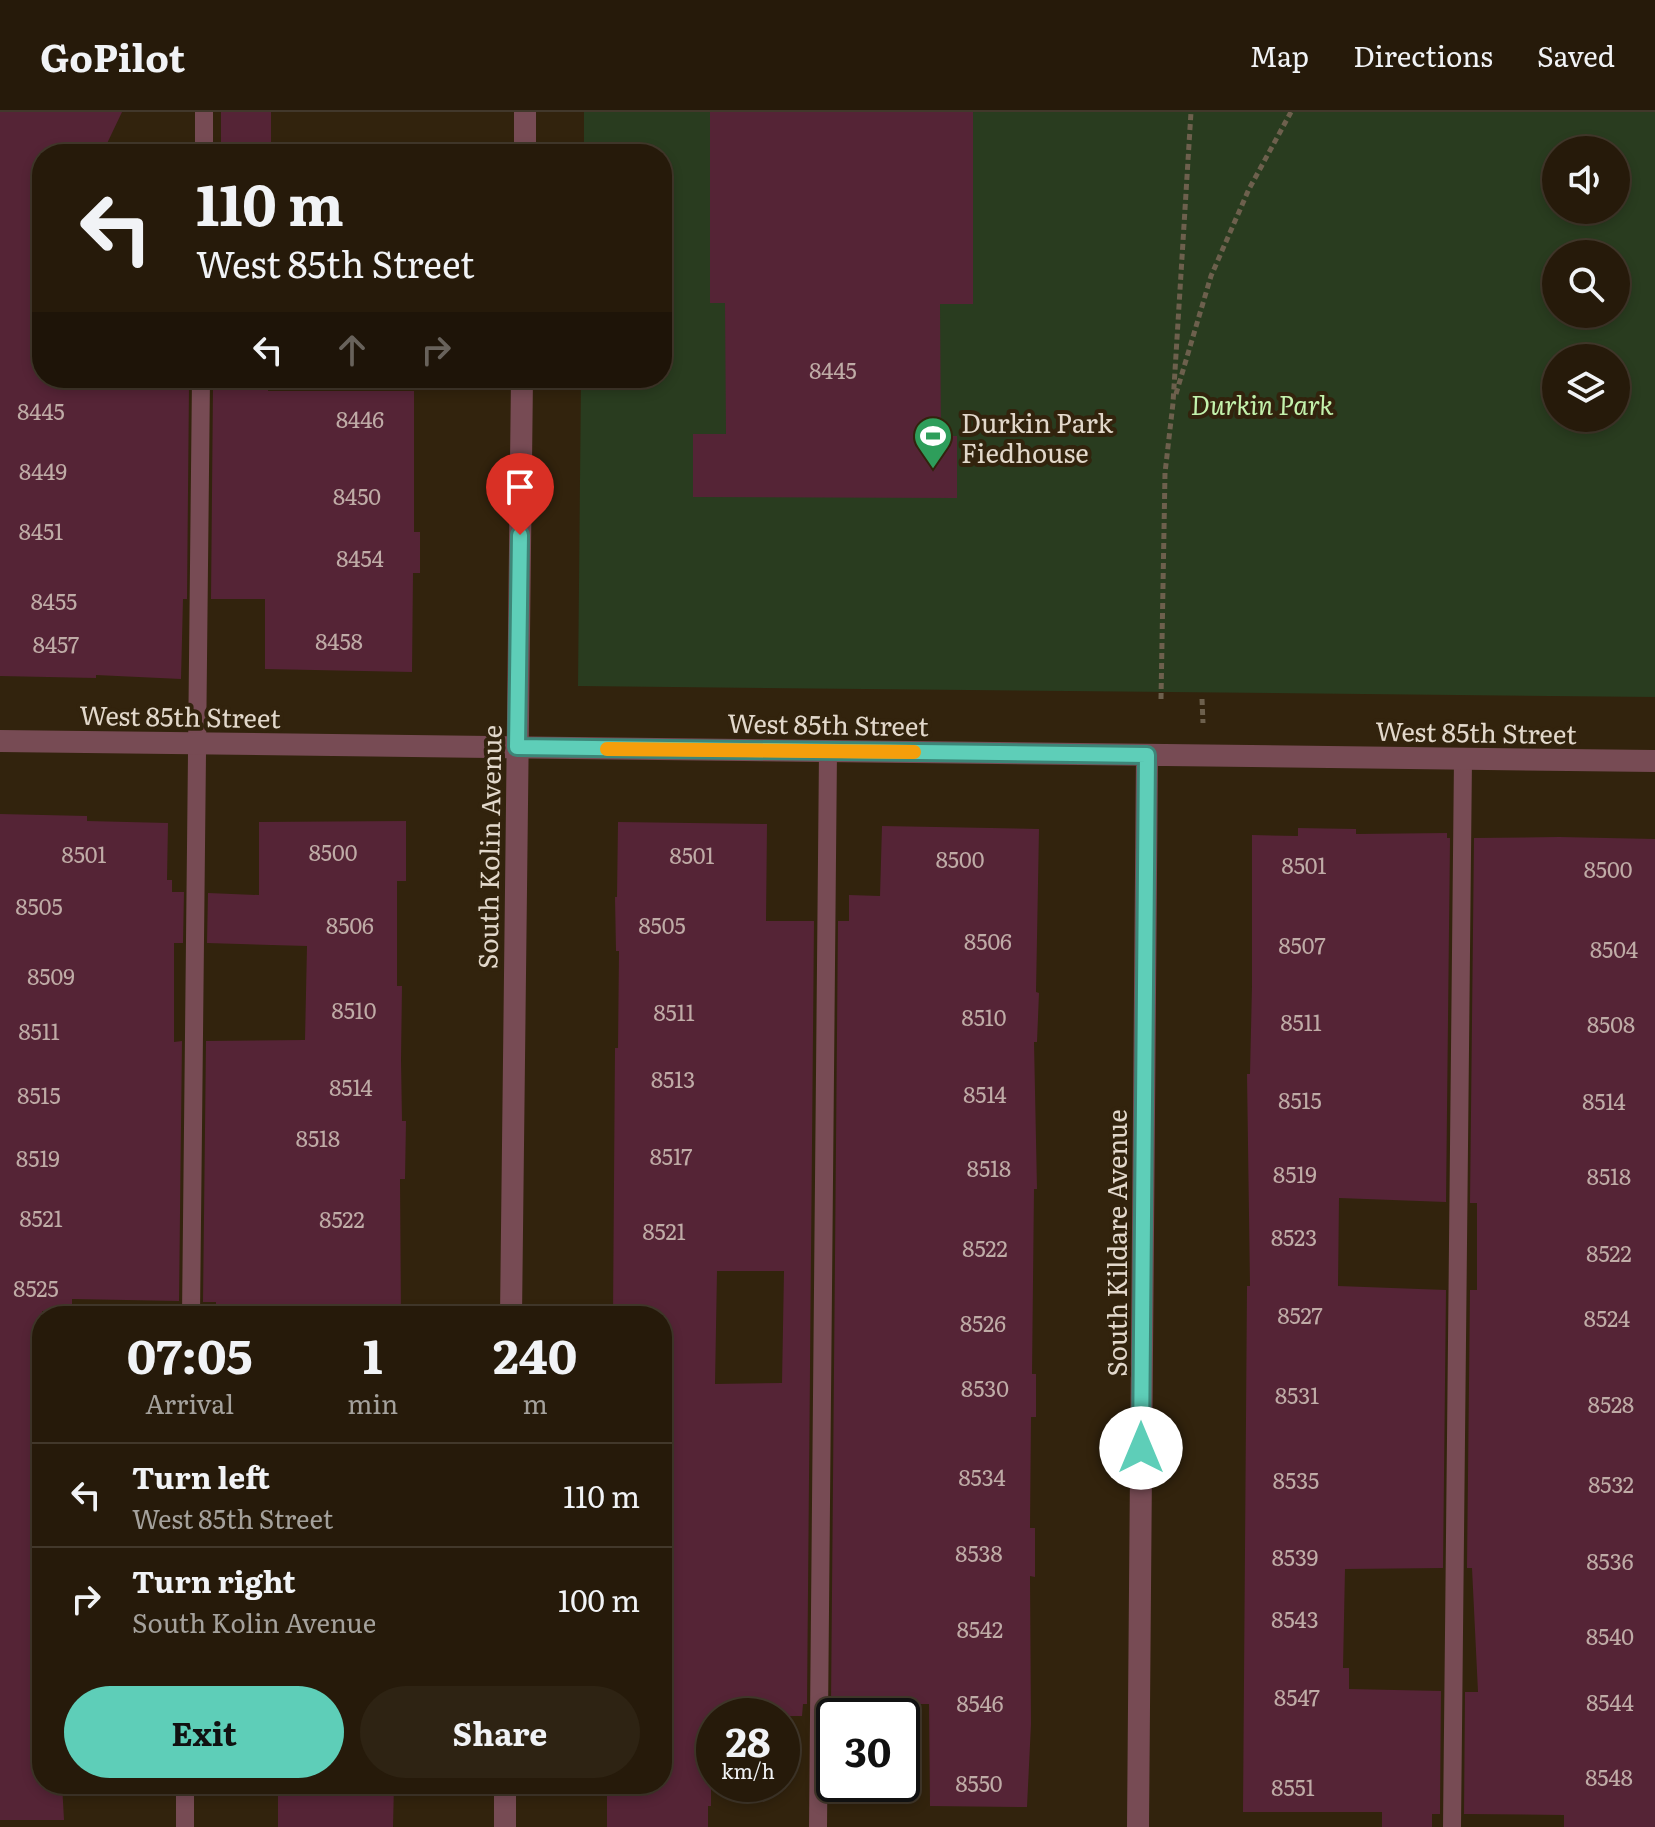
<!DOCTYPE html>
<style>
body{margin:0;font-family:Literata,serif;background:#2e2313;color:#f1f3f6;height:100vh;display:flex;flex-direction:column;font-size:30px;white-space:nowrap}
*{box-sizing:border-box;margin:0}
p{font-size:26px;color:#a4a19c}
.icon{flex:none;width:44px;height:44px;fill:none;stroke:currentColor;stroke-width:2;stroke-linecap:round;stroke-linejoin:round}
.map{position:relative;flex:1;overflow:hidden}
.drawer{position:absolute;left:32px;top:1194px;width:640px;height:488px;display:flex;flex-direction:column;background:#261a0a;border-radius:32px;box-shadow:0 4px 12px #0003,0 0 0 2px #42382b}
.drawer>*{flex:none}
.hud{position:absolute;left:32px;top:32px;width:640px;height:244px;border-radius:32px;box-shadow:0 4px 12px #0003,0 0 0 2px #42382b;background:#261a0a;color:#f1f3f6;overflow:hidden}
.fabs{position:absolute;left:1542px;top:24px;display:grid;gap:16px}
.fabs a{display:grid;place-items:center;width:88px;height:88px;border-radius:50%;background:#261a0a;box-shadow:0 4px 12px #0003,0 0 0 2px #42382b;font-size:40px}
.speed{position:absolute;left:696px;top:1586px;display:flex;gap:16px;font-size:40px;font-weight:700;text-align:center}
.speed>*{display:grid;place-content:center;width:104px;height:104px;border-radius:50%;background:#261a0a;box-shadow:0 4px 12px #0003,0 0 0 2px #42382b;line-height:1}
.speed small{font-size:20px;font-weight:400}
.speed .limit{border:4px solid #111;border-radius:12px;background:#fff;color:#111}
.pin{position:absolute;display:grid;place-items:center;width:68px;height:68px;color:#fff;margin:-82px -34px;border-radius:50% 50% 50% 0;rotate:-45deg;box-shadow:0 0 8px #0007}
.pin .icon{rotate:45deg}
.me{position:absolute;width:88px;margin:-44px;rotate:0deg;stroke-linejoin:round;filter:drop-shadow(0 0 6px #0008)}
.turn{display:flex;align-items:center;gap:28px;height:168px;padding:0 32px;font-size:36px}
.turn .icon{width:104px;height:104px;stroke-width:2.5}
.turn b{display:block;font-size:56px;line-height:68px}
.lanes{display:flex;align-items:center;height:76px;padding:0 32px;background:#0003;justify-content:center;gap:40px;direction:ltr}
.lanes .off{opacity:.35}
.eta{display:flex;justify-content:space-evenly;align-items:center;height:136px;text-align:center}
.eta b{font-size:48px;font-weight:700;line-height:56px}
.button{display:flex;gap:16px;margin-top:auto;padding:16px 32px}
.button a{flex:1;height:92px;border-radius:48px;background:#5eceb8;color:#111;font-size:32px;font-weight:700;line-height:92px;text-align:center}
.button a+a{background:#2e2313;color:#f1f3f6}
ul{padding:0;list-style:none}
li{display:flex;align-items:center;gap:24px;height:104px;padding:0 32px;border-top:2px solid #42382b}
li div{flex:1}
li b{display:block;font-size:30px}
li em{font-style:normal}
header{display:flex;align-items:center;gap:48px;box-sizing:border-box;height:112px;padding:0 40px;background:#261a0a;border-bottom:2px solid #42382b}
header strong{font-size:38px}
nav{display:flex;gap:44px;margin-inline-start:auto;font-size:28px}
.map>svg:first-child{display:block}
.green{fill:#293c1f;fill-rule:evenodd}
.building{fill:#552436;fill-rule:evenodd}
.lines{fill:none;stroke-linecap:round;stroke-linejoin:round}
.path{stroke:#6d604d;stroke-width:5;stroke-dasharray:6 4;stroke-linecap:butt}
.service{stroke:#774b54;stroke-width:18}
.minor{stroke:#774b54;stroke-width:22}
.route-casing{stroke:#3d8678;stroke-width:20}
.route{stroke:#5eceb8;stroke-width:14}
.slow{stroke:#f59e0b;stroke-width:14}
.labels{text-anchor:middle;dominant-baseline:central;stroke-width:8;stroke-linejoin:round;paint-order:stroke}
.number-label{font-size:22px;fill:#bfaba6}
.park-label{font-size:26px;font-style:italic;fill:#c3f2ac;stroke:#32230d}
.poi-label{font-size:26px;fill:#e2d8cb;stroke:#32230d;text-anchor:start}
.street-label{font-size:26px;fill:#e2d8cb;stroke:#32230d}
</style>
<header>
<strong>GoPilot</strong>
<nav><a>Map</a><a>Directions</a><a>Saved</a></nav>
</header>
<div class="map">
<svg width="1655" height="1715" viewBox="0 0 1655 1715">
<rect width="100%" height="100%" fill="#32230d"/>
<path class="green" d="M584,0H1655V585L578,574L581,266H662V42H584ZM1556,38H1616V98H1556ZM1556,142H1616V202H1556ZM1556,246H1616V306H1556Z"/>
<path class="building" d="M0,0H122L102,42H42V266H87V273L189,275L187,487H183L181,567L96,563V566L0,564Z
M221,0H271V42H221Z
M710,0H973V192H940L941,324H957V386L693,385V322H726L725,191H710Z
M220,266H268V279H414V420H420V461H413L412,560L265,557V487H211L213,275L219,276Z
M0,702L87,704V709L168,711L167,768H172V780H184L183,831H174V930L182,929L179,1189L72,1187V1200L42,1199V1672H62L64,1708H0Z
M406,709V769H397V874H402L401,948L402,1009H406L405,1067H400L401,1204H216V1190H203L206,929L305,928L307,834L207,831L208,781L259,783V710Z
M618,710L767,712L766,809H814L807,1592H803L802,1604H711V1694H708V1715H607V1672H662V1204H613L615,936H618L619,839H616L615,785H617ZM717,1159H784L782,1271L715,1272Z
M882,714L1039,717L1036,880L1039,881L1037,930H1034L1037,1077H1034L1032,1262H1036V1305H1031L1030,1416H1035V1465L1030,1464L1031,1612L1027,1695L930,1694L929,1592H831L838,809H849V783L880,784Z
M1298,716L1356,717V722L1447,721V726H1450L1446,1090L1339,1086L1338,1174L1446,1178L1443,1456L1345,1457L1343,1556H1349V1577L1441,1579L1440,1702H1432V1715H1382V1700H1243L1247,1174H1250L1247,962H1250L1252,874V723L1298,724Z
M1559,725L1655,727V1715H1564V1703L1464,1702L1465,1580H1478L1472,1456H1467L1470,1178H1477V1091H1470L1474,726Z
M278,1672H394L393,1715H278Z"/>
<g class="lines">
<path class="path" d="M1176,282L1211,164L1249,77L1291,0
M1161,587L1165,361L1173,291L1191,0
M1202,587L1203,611"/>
<path class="service" d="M204,42V0
M191,1204L201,266
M185,1715V1672
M818,1715L828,639
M1452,1715L1463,646"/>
<path class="minor" d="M525,42V0
M0,629L1655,649
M511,1204L522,266
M505,1715V1672
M1138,1715L1147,643"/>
</g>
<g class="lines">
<g class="route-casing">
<path id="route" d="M520,423L517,635L1147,643L1141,1336"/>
</g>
<use href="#route" class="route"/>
<path class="slow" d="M607,637L914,640"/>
</g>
<defs>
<g id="stadium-pin" transform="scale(2)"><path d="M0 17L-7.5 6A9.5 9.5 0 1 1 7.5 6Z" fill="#2e9e5b" stroke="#32230d"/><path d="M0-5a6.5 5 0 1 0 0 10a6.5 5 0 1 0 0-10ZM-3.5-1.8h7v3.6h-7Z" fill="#fff"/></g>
</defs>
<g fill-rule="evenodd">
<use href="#stadium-pin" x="933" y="324"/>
</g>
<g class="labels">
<g class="number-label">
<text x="833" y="257">8445</text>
<text x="41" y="298">8445</text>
<text x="360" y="306">8446</text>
<text x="43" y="358">8449</text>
<text x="357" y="383">8450</text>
<text x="41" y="418">8451</text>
<text x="360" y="445">8454</text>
<text x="54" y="488">8455</text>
<text x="339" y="528">8458</text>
<text x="56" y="531">8457</text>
<text x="333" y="739">8500</text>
<text x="84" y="741">8501</text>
<text x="692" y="742">8501</text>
<text x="960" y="746">8500</text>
<text x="1304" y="752">8501</text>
<text x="1608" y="756">8500</text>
<text x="39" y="793">8505</text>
<text x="350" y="812">8506</text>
<text x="662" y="812">8505</text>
<text x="988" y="828">8506</text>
<text x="1302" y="832">8507</text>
<text x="1614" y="836">8504</text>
<text x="51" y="863">8509</text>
<text x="354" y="897">8510</text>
<text x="674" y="899">8511</text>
<text x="984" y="904">8510</text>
<text x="1301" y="909">8511</text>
<text x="1611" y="911">8508</text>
<text x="39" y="918">8511</text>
<text x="673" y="966">8513</text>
<text x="351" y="974">8514</text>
<text x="985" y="981">8514</text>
<text x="39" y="982">8515</text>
<text x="1300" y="987">8515</text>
<text x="1604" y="988">8514</text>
<text x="318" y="1025">8518</text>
<text x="671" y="1043">8517</text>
<text x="38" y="1045">8519</text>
<text x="989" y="1055">8518</text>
<text x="1295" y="1061">8519</text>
<text x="1609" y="1063">8518</text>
<text x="41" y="1105">8521</text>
<text x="342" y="1106">8522</text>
<text x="664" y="1118">8521</text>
<text x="1294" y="1124">8523</text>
<text x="985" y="1135">8522</text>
<text x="1609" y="1140">8522</text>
<text x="36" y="1175">8525</text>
<text x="1300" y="1202">8527</text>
<text x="1607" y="1205">8524</text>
<text x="983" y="1210">8526</text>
<text x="985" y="1275">8530</text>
<text x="1297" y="1282">8531</text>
<text x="1611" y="1291">8528</text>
<text x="982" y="1364">8534</text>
<text x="1296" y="1367">8535</text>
<text x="1611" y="1371">8532</text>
<text x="979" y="1440">8538</text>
<text x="1295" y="1444">8539</text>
<text x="1610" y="1448">8536</text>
<text x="1295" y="1506">8543</text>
<text x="980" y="1516">8542</text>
<text x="1610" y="1523">8540</text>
<text x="1297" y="1584">8547</text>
<text x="1610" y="1589">8544</text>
<text x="980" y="1590">8546</text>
<text x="1609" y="1664">8548</text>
<text x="979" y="1670">8550</text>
<text x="1293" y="1674">8551</text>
</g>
<g class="park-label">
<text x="1262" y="291">Durkin Park</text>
</g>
<g class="poi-label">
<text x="961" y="309">Durkin Park<tspan x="961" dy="30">Fiedhouse</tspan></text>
</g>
<g class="street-label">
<text transform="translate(180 603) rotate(1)">West 85th Street</text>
<text transform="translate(828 611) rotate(1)">West 85th Street</text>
<text transform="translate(1476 619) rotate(1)">West 85th Street</text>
<text transform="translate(488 735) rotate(-89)">South Kolin Avenue</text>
<text transform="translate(1115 1131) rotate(-90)">South Kildare Avenue</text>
</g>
</g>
</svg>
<div class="fabs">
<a><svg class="icon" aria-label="sound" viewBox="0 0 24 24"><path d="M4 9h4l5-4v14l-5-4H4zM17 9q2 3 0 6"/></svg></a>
<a><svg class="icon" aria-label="search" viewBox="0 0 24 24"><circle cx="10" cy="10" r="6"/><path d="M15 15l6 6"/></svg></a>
<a><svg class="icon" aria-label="layers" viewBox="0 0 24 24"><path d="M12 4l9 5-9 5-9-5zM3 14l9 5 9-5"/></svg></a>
</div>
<div class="speed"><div>28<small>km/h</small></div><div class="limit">30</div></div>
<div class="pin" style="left:520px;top:423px;background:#d93025"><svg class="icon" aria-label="arrive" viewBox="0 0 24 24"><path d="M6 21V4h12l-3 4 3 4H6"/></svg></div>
<svg class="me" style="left:1141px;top:1336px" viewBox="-20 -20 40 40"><circle r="19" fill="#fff"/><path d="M0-13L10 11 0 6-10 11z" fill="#5eceb8"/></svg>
<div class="hud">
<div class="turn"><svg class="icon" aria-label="left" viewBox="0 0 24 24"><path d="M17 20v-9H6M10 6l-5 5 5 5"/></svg><div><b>110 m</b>West 85th Street</div></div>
<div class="lanes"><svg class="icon" aria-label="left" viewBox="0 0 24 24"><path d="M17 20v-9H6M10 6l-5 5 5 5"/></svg><svg class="icon off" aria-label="ahead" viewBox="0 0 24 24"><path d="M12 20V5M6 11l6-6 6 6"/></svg><svg class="icon off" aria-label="right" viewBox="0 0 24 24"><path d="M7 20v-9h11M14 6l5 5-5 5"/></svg></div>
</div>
<section class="drawer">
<div class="eta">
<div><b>07:05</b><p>Arrival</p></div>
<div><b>1</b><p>min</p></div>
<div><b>240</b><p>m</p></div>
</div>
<ul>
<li><svg class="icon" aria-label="left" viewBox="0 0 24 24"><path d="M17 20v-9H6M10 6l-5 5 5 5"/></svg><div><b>Turn left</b><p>West 85th Street</p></div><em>110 m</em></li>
<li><svg class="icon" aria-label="right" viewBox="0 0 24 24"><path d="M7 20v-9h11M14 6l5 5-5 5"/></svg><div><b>Turn right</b><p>South Kolin Avenue</p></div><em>100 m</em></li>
</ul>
<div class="button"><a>Exit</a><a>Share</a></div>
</section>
</div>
